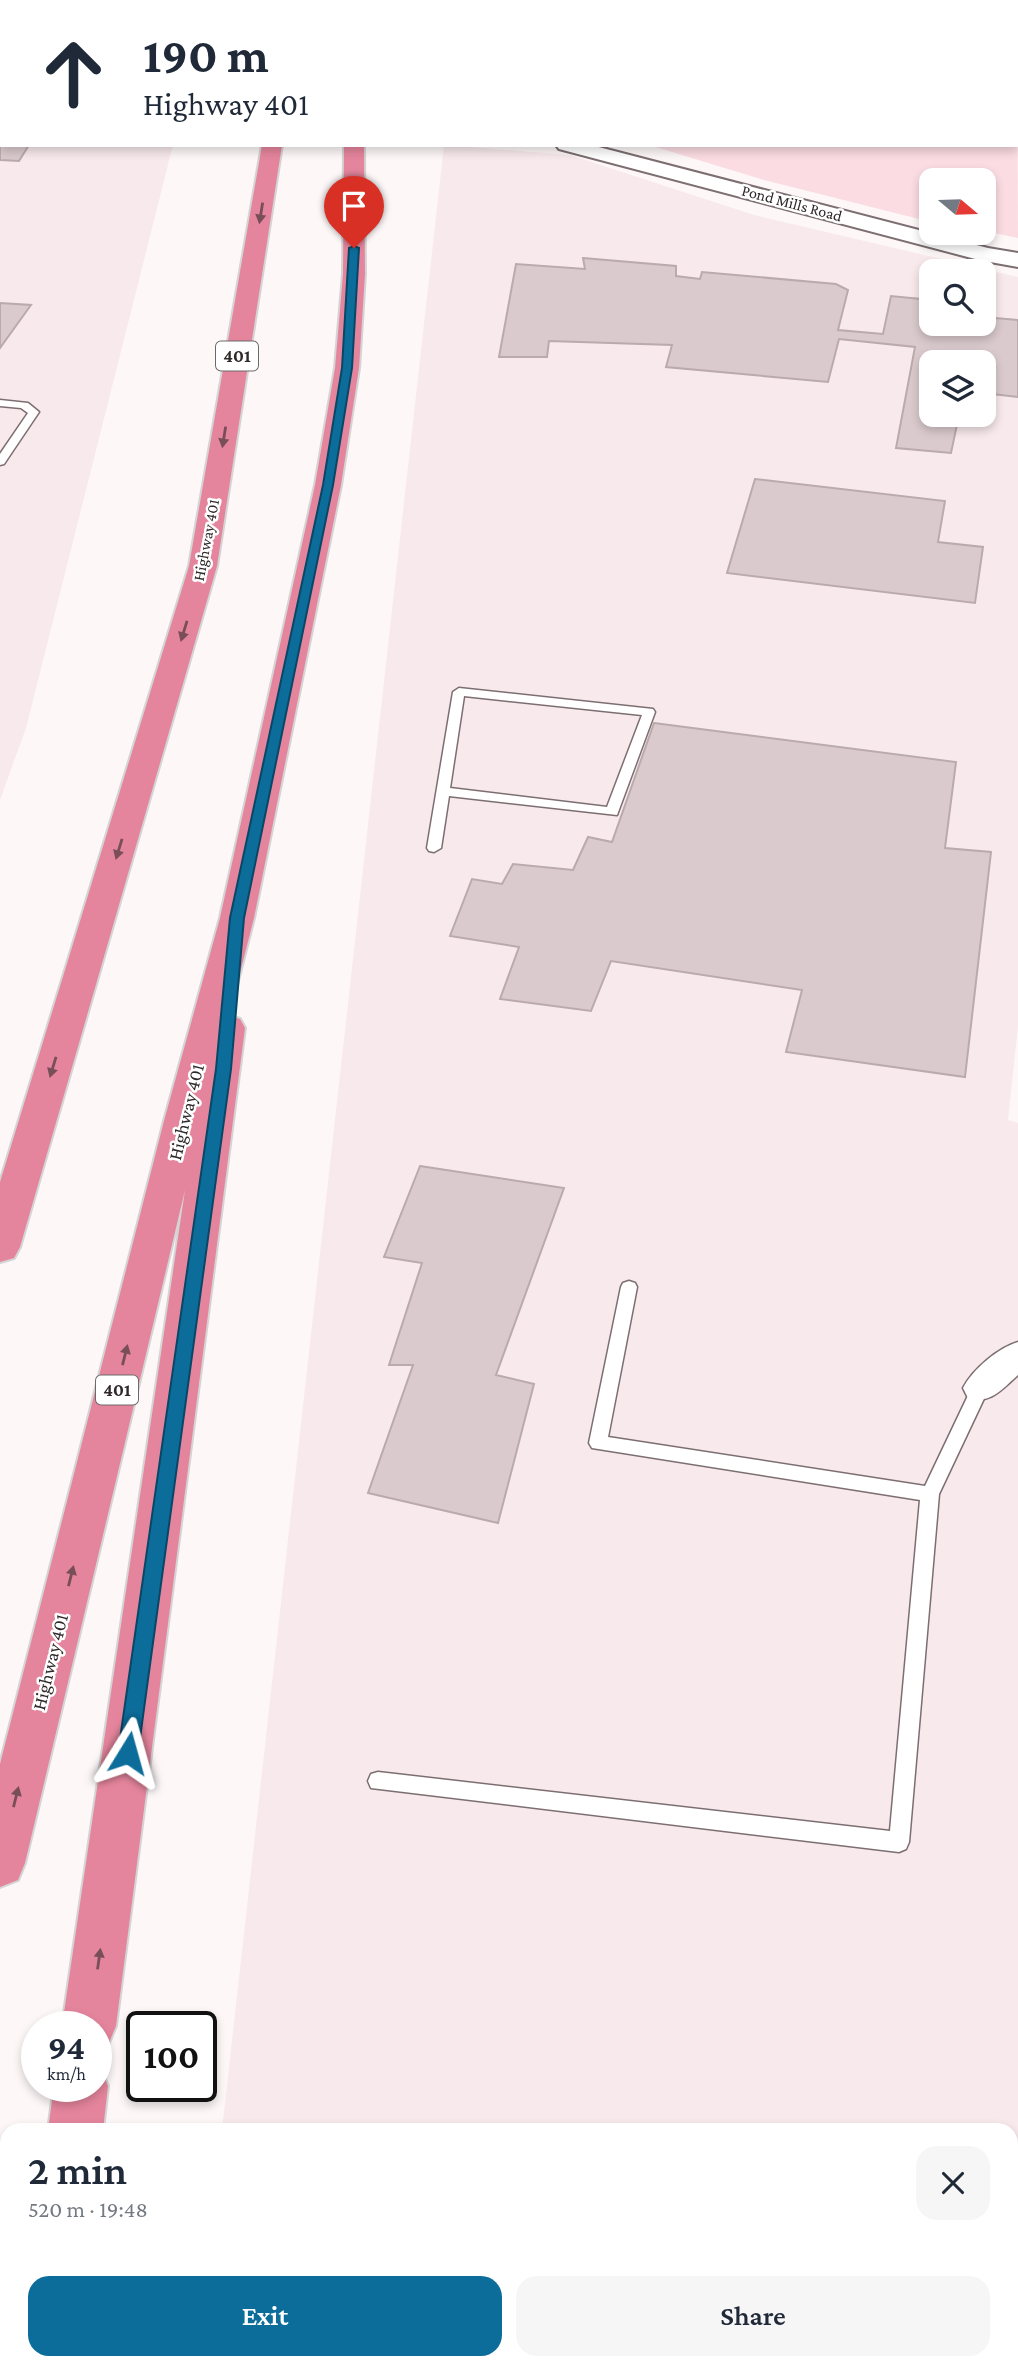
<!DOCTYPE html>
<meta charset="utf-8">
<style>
body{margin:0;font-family:"Crimson Pro",serif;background:#f6f6f7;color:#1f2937;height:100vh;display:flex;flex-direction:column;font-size:26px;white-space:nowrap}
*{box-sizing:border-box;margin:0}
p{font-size:23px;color:#747a83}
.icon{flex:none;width:38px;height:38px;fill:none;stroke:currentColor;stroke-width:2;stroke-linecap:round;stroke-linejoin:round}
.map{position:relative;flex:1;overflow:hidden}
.side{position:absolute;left:0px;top:2123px;width:1018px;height:247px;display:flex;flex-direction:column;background:#fff;border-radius:21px 21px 0 0;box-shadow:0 4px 10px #0003}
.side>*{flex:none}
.banner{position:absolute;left:0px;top:0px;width:1018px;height:147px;box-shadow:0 4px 10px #0003;background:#fff;color:#1f2937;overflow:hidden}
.needle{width:46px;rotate:109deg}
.controls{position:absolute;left:919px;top:168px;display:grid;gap:14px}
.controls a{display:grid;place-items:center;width:77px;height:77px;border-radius:14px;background:#fff;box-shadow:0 4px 10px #0003;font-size:35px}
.speed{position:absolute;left:21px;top:2011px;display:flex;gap:14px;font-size:35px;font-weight:700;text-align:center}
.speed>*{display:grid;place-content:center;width:91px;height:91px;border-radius:50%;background:#fff;box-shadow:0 4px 10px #0003;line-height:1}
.speed small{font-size:18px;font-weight:400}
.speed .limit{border:4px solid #111;border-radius:10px;background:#fff;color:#111}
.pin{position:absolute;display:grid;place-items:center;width:60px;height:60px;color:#fff;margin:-72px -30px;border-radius:50% 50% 50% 0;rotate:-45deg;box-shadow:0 0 7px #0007}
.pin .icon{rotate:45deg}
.me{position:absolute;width:77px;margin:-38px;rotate:8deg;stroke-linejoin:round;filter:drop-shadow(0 0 5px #0008)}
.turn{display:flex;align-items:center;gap:24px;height:147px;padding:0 28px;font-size:32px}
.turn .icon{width:91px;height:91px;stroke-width:2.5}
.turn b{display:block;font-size:49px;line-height:60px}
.round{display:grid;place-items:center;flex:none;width:74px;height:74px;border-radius:21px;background:#f6f6f7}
.overview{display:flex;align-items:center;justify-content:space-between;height:119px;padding:0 28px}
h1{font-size:42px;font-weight:600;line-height:52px}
.button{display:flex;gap:14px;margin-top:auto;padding:14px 28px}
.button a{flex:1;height:80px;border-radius:21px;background:#0c6d9b;color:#fff;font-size:28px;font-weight:600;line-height:80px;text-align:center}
.button a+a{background:#f6f6f7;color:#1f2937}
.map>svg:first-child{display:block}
.built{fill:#f8e9ec;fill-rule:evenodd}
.green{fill:#fbdce2}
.building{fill:#dacacd;stroke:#baaaad;stroke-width:2}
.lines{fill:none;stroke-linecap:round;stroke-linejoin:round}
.service-casing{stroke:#7c6e71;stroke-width:3}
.minor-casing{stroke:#7c6e71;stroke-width:3}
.secondary-casing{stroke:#7c6e71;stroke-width:4}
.motorway-casing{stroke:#d5d4d4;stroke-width:4}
.service{fill:#fff;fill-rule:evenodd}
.minor{fill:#fff;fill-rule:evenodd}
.secondary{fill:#fff;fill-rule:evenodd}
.motorway{fill:#e5859d;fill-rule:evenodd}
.oneway{fill:#784e58}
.route{fill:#0c6d9b;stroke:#084765;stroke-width:2}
.labels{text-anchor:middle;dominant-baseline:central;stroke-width:5;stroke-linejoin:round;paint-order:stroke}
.far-street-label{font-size:16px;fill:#2f292a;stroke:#fff}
.shield{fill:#fff;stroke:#6d696a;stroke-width:2}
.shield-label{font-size:18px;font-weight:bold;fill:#2f292a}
.street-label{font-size:19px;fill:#2f292a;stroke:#fff}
</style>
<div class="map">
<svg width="1018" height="2369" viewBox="0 0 1018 2369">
<rect width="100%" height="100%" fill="#fdf7f8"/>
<path class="built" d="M0,0H210L2,2V145H173L26,728L0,800Z
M444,145L570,155L754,215L1018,277V1026L1008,1120L1018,1123V2144H1012V2130H222ZM931,271H984V324H931ZM931,362H984V415H931Z"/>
<path class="green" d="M406,0H989L1005,2H406Z
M1017,3L1018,238L984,231V180H931V222L764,180L649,145H1017Z
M1012,2144H1018V2369H100V2362H1012Z"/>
<path class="building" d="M0,109L2,145H29L19,161L0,160Z
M583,258L676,266V276L700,279L702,272L836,284L848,290L838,330L883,334L891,296L931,300V324H984V317L1018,320V397L984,393V362H931V415H959L951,453L896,448L915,347L839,339L828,382L666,367L672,345L549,341L547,357H499L516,264L585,269Z
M0,303L31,305L0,348Z
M755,479L945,501L938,542L983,547L975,603L727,573Z
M654,723L956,762L945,848L991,852L965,1077L786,1052L802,990L611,961L591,1011L500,999L519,947L450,936L472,879L502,884L513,864L573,870L588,837L612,842Z
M420,1166L564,1188L496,1375L534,1384L498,1523L368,1493L413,1365H389L422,1263L384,1257Z"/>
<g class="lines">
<g class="service-casing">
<path id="service" d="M135,0H143V2H135Z
M0,47H2V51H0Z
M0,400L28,403L39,412L4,464L0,465V454L28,413L21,408L0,406Z
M459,688L653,709L655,712L617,815L449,796L441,848L434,852L429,851L427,848L453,692ZM464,696L642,715L607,807L450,788Z
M629,1281L635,1283L637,1287L608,1437L925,1486L974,1383L980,1381L986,1383L989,1388L939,1494L909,1842L906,1849L899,1852L371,1788L368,1781L371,1774L378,1772L890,1831L920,1500L592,1448L589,1443L621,1287L623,1283Z"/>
</g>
<g class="minor-casing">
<path id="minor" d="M1018,1342V1375C1002,1389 990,1405 968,1398L963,1388C973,1369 998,1348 1018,1342Z"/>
</g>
<g class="secondary-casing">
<path id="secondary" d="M0,74H2V86H0Z
M556,145H591L988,248L1018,253V267L979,260L559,149Z"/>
</g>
<g class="motorway-casing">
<path id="motorway" d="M277,0H295V2H277Z
M344,0H362V2H344Z
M262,145H282L217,566L20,1247L14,1258L0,1262V1182L189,566Z
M344,145H364L365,274L359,368L341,485L254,918L229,1016L240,1019L245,1028L116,2026L108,2045L96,2050V2026H62L185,1190L25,1863L18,1880L0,1887V1764L164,1121L220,918L315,485L335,368L343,274Z
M96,2065L100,2067L108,2086L103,2130H48L54,2086H96Z
M14,2362H74V2369H14Z"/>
</g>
<use href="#service" class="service"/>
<use href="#minor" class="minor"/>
<use href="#secondary" class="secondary"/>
<use href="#motorway" class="motorway"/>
</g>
<defs><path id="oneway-solid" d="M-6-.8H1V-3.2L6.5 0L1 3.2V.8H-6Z" transform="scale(1.75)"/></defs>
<g class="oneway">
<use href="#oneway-solid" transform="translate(261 213) rotate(99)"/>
<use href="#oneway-solid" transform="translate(224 437) rotate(99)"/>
<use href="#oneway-solid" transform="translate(184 631) rotate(107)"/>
<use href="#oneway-solid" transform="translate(119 849) rotate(107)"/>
<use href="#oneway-solid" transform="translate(53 1067) rotate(107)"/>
<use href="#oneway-solid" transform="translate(125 1355) rotate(-76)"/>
<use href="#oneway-solid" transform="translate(71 1576) rotate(-76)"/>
<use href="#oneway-solid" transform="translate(16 1797) rotate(-76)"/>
<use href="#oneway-solid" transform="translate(99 1959) rotate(-82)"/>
</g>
<path class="route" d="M354,246L359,248L352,368L333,485L244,918L231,1069L138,1753L135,1759L128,1762L120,1759L118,1753L216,1069L230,918L323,485L342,368L349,248Z"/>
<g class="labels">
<g class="far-street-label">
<text transform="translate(792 203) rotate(15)">Pond Mills Road</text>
<text transform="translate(206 540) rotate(-79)">Highway 401</text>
</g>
<g class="shield">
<rect x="216" y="341.5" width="42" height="29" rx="5"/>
<rect x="96" y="1375.5" width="42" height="29" rx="5"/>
</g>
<g class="shield-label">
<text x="237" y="356">401</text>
<text x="117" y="1390">401</text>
</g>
<g class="street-label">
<text transform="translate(186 1112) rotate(-76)">Highway 401</text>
<text transform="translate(50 1662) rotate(-76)">Highway 401</text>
</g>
</g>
</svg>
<div class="controls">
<a><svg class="needle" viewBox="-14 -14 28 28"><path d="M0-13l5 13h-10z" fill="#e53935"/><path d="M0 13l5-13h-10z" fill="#747a83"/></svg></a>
<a><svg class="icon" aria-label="search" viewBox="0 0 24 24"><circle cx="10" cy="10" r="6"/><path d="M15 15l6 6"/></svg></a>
<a><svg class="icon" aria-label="layers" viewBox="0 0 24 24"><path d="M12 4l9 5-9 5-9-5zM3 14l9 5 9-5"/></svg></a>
</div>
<div class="speed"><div>94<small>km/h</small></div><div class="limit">100</div></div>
<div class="pin" style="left:354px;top:248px;background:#d93025"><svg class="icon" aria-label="arrive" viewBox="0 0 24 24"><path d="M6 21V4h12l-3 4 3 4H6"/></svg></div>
<svg class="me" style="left:128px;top:1753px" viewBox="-20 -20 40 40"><path d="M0-17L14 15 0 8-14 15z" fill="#0c6d9b" stroke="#fff" stroke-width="4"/></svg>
<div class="banner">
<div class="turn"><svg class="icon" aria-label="ahead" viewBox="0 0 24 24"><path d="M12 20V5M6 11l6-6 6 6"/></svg><div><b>190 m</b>Highway 401</div></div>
</div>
<section class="side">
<div class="overview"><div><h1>2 min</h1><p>520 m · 19:48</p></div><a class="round"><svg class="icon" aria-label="close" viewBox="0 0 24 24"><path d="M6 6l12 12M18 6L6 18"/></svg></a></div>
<div class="button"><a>Exit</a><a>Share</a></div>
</section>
</div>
